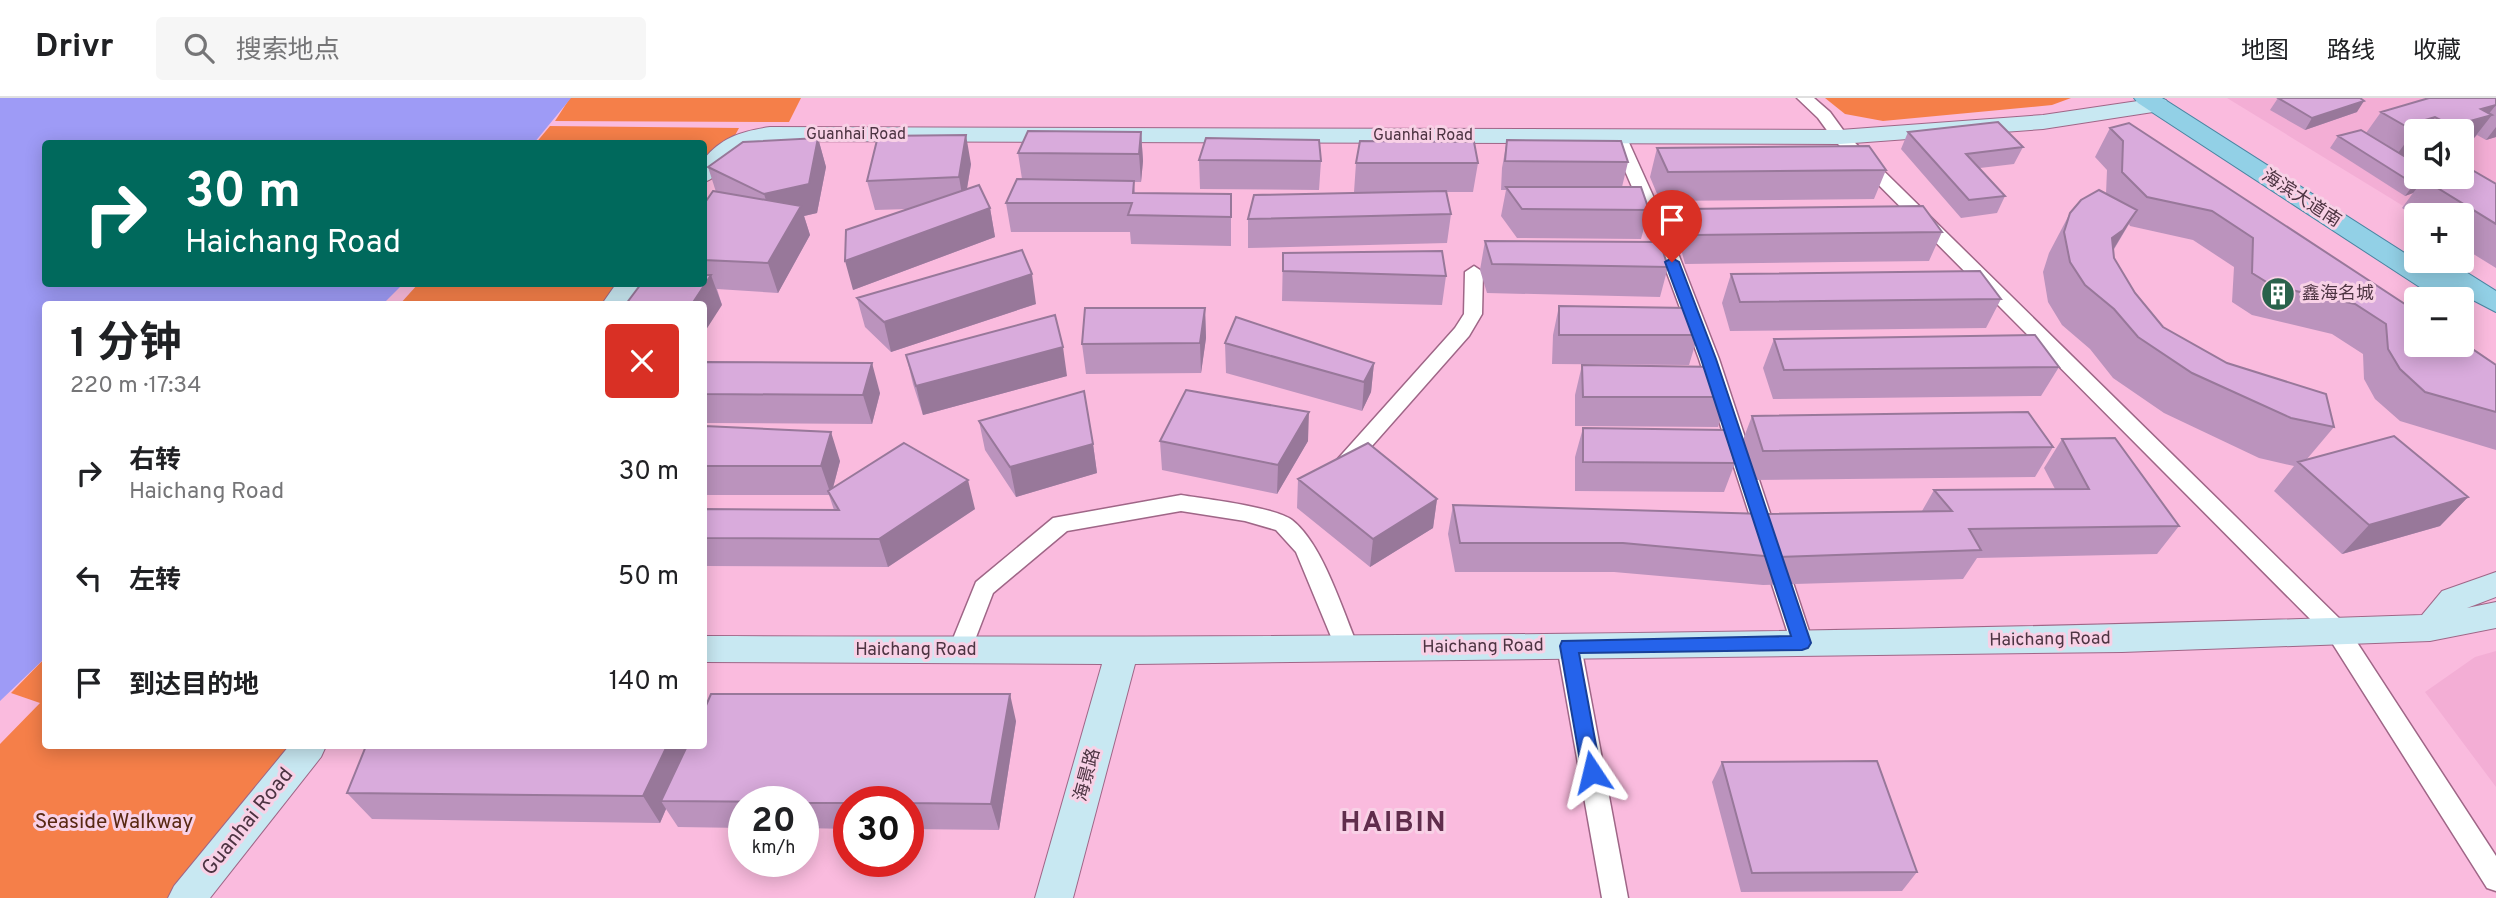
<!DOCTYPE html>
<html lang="zh">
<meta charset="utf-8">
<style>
body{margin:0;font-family:Overpass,"Noto Sans SC",sans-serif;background:#f6f6f6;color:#202124;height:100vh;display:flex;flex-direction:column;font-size:26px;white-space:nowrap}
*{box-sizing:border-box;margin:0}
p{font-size:23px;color:#757577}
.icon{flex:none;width:38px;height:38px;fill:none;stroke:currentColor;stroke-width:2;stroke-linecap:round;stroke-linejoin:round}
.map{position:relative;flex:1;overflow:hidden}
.drawer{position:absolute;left:42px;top:203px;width:665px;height:448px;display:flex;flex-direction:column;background:#fff;border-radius:7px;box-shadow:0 4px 18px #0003}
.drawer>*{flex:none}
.banner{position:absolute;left:42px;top:42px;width:665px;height:147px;border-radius:7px;box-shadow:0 4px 18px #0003;background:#00695c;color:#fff;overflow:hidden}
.fabs{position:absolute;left:2404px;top:21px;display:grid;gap:14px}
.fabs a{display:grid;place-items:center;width:70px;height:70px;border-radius:7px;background:#fff;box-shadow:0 4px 18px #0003;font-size:35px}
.speed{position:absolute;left:728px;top:688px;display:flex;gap:14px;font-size:35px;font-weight:700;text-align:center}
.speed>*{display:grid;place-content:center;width:91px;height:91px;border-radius:50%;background:#fff;box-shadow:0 4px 18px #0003;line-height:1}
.speed small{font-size:18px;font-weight:400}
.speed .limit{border:10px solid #d22;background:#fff;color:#111}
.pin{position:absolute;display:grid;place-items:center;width:60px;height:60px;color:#fff;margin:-72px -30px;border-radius:50% 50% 50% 0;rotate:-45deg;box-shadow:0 0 7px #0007}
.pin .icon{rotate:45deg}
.me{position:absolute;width:77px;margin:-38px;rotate:350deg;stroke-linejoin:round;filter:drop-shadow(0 0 5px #0008)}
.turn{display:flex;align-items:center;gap:24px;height:147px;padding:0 28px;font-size:32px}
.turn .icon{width:91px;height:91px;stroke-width:2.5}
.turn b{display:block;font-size:49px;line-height:60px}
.round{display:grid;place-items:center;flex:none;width:74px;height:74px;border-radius:7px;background:#f6f6f6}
.overview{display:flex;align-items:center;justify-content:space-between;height:119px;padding:0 28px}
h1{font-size:42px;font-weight:700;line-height:52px}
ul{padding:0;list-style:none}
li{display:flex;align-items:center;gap:21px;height:105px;padding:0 28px}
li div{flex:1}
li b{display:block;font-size:26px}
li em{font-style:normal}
header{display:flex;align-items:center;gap:42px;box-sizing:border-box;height:98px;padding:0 35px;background:#fff;border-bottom:2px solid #e0e0e0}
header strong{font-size:33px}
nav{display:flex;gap:38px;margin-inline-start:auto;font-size:24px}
.search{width:490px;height:63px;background:#f6f6f6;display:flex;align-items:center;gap:18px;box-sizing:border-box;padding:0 24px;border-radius:7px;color:#757577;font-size:26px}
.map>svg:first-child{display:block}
.built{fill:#f3aed5;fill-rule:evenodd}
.green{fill:#f57f49}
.water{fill:#9e9bf6}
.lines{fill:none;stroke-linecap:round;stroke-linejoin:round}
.street-casing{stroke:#9f6687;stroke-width:3}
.secondary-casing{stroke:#9f6687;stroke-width:2}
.primary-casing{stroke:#4a85a2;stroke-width:2}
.street{fill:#fff;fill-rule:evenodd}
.secondary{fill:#c8e8f2;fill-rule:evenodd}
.primary{fill:#92d0e6;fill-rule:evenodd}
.wall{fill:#bb93bd}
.shaded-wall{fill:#98789a}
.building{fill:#d9abdc;stroke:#98789a;stroke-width:2}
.route{fill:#2563eb;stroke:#184099;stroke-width:2}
.labels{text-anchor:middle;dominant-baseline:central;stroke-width:6;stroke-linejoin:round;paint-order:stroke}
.far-street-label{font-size:16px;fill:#4d3442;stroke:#f8d1e6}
.street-label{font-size:18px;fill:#4d3442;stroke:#f8d1e6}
.poi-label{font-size:18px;fill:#4d3442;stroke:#f8d1e6;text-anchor:start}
.near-park-label{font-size:21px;fill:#582812;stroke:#f8d1e6}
.near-street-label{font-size:21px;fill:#4d3442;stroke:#f8d1e6}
.near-district-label{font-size:28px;font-weight:bold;letter-spacing:2px;fill:#602d4c;stroke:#f8d1e6}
</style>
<header>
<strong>Drivr</strong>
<div class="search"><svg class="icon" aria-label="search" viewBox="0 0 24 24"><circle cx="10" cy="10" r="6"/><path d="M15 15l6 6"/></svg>搜索地点</div>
<nav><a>地图</a><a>路线</a><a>收藏</a></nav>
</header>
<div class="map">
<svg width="2496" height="800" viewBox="0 0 2496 800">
<rect width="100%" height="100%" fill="#fabbde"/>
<path class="built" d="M2227,0H2496V165L2462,117H2418ZM2417,33H2462V79H2417Z
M2496,553V689L2425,594L2475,559Z"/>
<path class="green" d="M570,0H801L789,24L555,23Z
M1825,0H2071L2052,7L1883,23L1845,16Z
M550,28L739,30L726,54L704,85V46H535Z
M418,186H631L616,206H400Z
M45,560L46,648H291L167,800H0V646L40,605L11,595Z"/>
<path class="water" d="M0,0H571L534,45L46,46V186H403L383,206H46L45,560L0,603Z"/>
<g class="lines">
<g class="street-casing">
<path id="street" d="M1797,0H1814L1830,14L1846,36L2345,526L2496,758V793L2487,790L2329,540L1834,42L1818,20Z
M1618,33L1626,38L1672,140L1719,261L1813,545L1810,552L1802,554L1794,552L1791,545L1699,261L1654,140L1610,38Z
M1474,168L1483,174L1482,216L1469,238L1349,374L1342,376L1335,374L1332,369L1335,364L1455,230L1464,216L1465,174Z
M1181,397C1205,401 1275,409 1292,422C1323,446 1343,514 1359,551L1355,558L1347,560L1339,558L1296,454L1276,432L1245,423L1181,413L1067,433L993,495L968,560L960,562L952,560L948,553L976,484L1053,420Z
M1569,539L1577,541L1581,548L1628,800H1602L1557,548L1561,541Z"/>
</g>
<g class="secondary-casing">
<path id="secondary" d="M2158,0L2166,2L2169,7L2166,12L2043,31L1840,46L770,43C756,45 743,47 732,57C722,66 717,81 704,84V61C722,39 742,33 770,29L1840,32L2043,17Z
M616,186H642L628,206H602Z
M2496,474V499L2467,510L2496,504V530L2430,543L2122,554L1135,566L1073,800H1035L1102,566L704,564V538C1276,540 1849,537 2422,517L2442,493Z
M289,648H326L321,659L210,800H168L174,788Z"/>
</g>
<g class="primary-casing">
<path id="primary" d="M2134,0H2162L2428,170L2436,163L2450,164L2496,193V214L2471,201L2462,208V201H2438L2138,5Z"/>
</g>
<use href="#street" class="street"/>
<use href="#secondary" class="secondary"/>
<use href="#primary" class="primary"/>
</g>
<path class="wall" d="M2278,0L2357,14L2305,32L2270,12Z
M2496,0V39L2486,42L2477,37L2470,45L2462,33H2417V49L2414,48L2406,58H2404L2417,79L2496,86V170L2462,149V117H2417V120L2402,110L2413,95L2405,98L2330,50L2338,38L2366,35L2381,14Z
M2110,30L2496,267V352L2400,323L2375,301L2364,281L2363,256L2332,236L2252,217L2232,204L2234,169L2193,142L2130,128L2129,126L2113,153L2114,160L2135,195L2163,229L2334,329L2307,361L2468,399L2440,428L2342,456L2274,393L2294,368L2259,360L2164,315L2113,280L2090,251L2062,227L2048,204L2043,174L2049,155L2070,115L2106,96L2107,72L2095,59Z
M1141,34L1143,63L1141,84H1134L1135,95L1231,96V148L1131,146L1130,134H1011L1006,105L1022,81L1018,55Z
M1908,34L2023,49L2014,66L1980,70L2005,98L1997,115L1961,120L1901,51Z
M818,40L826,69L817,115L804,118L810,137L778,195L717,191L722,207L704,186V106L716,94L708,69Z
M1507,42L1628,64L1622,89L1649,112L1641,141L1517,140L1501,118L1506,92H1501L1502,70Z
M1657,50L1886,72L1874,101L1660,103L1650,79Z
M1199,62L1321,63L1319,92L1200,91Z
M1356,65H1478L1473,94H1446L1451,116L1447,145L1248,150V121L1387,94H1354Z
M971,66L967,91L990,110L995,139L853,192L909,111L875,112L867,83Z
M1686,111L1942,134L1929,163L1685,166L1678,140Z
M1485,143L1668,169L1660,199L1487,195L1480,172Z
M1283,155L1446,178L1442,207L1282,203Z
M1731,176L2001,201L1986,230L1730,233L1722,205Z
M857,200L1036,206L891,254L865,229Z
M1559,208L1698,237L1689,267L1552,266L1553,237Z
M1205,210L1206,240L1201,275L1086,276L1082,246Z
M1774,241L2059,269L2041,298L1773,301L1763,270Z
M1225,245L1374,265L1371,294L1362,313L1226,275Z
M906,257L1067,278L923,317L913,286Z
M704,264L880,295L872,326L704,325Z
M1582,267L1728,299L1718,329L1575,328V297Z
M1752,318L2053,349L2035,379L1751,382L1741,347Z
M979,323L1093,346L1097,375L1016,399L985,352Z
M704,328L840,363L833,390L975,411L888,469L704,468V411L834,412L829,397H704Z
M1583,330L1735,365L1724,394L1575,393V359Z
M2062,341L2179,428L2157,456L1977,460L1963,481L1763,487L1614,474H1455L1448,436L1453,407L1766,416L1922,413L1934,392L2055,391L2044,370Z
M1160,343H1308L1277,396L1162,372Z
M1298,381L1437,401L1433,430L1370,469L1297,410Z
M705,610L1016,623L999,732L908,731V704H849V731L803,730V704H744V730L678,729L666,711L660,725L372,721L347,695Z
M1722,664L1917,774L1902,793L1741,794L1712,684Z"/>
<path class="shaded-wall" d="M2364,3L2357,14L2305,32L2312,20Z
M2496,7L2487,18L2492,17L2470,45L2462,48V33H2448L2452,28L2481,11Z
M2435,19L2425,33H2417V44L2406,58L2393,62L2414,33L2418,24Z
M2496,29V39L2486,42Z
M1141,34L1143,63L1141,84L1139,56Z
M966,37L971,66L964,108L959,79Z
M818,40L826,69L817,115L804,118L810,137L778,195L768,165L773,125L764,96Z
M2422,84L2413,95L2405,98L2414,86Z
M990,110L995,139L853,192L845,163Z
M2137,112L2113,152L2100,172L2112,140Z
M1032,176L1036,206L891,254L884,224Z
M711,177L722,207L704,235V206H692Z
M1205,210L1206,240L1201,275L1200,245Z
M1063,249L1067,278L923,317L916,288Z
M872,265L880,295L872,326L863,297Z
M1374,265L1371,294L1362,313L1364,284Z
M1309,314L1308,343L1277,396L1278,367Z
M831,334L840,363L831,397L821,368Z
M1093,346L1097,375L1016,399L1010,369Z
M968,382L975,411L888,469L879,441Z
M2468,399L2440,428L2342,456L2369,427Z
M1437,401L1433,430L1370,469L1373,441Z
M1010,596L1016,623L999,732L991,706Z
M667,648H695L661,703L666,711L660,725L643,698Z"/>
<path class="building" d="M2278,0H2360L2364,3L2312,20Z
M2429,0H2496V7L2481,11L2492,17L2452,28L2435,19L2418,24L2427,29L2414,33L2381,14Z
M1998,24L2023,49L1966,56L2005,98L1969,102L1908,34Z
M2129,25L2417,214V247H2462V244L2496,267V314L2425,294L2400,271L2388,251L2386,226L2355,206L2273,188L2252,175L2253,140L2212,113L2147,99L2122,74L2123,43L2110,30Z
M2361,32L2417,66V79H2433L2414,86L2338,38Z
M1028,33L1141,34L1139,56L1018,55Z
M966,37L959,79L867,83L878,38Z
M818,40L809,86L764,96L708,69L743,44Z
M1206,40L1319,42L1321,63L1199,62Z
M1507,42L1621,43L1628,64L1505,63Z
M1360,43L1474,44L1478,65H1356Z
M1869,48L1886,72L1668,74L1657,50Z
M2467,69L2496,86V126L2423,81L2433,79H2462V70Z
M1017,81L1134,83L1133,95L1231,96V119L1128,117L1132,105H1006Z
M979,87L990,110L845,163L846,132Z
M1506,89H1641L1649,112L1522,111Z
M2099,92L2137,112L2123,132L2112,140L2114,160L2135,195L2163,229L2227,265L2326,296L2334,329L2291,320L2192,275L2138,239L2114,211L2085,187L2070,164L2064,134L2070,115L2081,102Z
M713,93L801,108L768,165L704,162V106Z
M1446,93L1451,116L1248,121L1254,97Z
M1923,108L1942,134L1694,137L1686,111Z
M1485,143L1660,144L1668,169L1492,166Z
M1022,152L1032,176L884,224L857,200Z
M1442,153L1446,178L1283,173V155Z
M1980,173L2001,201L1740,204L1731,176Z
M704,177H711L692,206H626L641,186H704Z
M1559,208L1689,210L1698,237H1559Z
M1085,210H1205L1200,245L1082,246Z
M1055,217L1063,249L916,288L906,257Z
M1236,219L1374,265L1364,284L1225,245Z
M2035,237L2059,269L1784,272L1774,241Z
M704,264L872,265L863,297L704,296Z
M1582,267L1718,269L1728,299H1583Z
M1186,292L1309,314L1278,367L1160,343Z
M1084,293L1093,346L1010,369L979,323Z
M2028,314L2053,349L1763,353L1752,318Z
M704,328L831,334L821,368H704Z
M1583,330L1725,332L1735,365L1583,364Z
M2394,338L2468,399L2369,427L2298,364Z
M2115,340L2179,428L1969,431L1981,452L1775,459L1623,445H1460L1453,407L1766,416L1952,413L1934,392L2089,391L2062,341Z
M904,345L968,382L879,441L704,440V411L839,412L828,393Z
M1368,345L1437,401L1373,441L1298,381Z
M711,596H1010L991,706L908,705V704H849V705H803V704L661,703L687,648H704V612Z
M366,648H667L643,698L347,695Z
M1877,663L1917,774L1752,775L1722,664Z"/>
<path class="route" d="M1672,160L1679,164L1716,261L1811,545L1808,550L1802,552L1579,555L1601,674L1598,680L1592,682L1585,680L1582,674L1560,548L1562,543L1791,538L1701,261L1665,164Z"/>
<defs>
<g id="building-disc" transform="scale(1.75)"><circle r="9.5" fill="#29624b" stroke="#f8d1e6"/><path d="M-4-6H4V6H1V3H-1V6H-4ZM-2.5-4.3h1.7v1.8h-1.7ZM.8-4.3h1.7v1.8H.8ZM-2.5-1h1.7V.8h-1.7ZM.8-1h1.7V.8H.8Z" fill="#fff"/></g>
</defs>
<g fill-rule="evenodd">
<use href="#building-disc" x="2278" y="196"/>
</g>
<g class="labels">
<g class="far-street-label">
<text x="856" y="37">Guanhai Road</text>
<text x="1423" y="38">Guanhai Road</text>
</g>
<g class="street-label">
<text transform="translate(2301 101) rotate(33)">海滨大道南</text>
<text transform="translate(2050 542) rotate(-1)">Haichang Road</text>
<text transform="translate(1483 549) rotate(-1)">Haichang Road</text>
<text x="916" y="552">Haichang Road</text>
<text transform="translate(1088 677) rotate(-75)">海景路</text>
</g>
<g class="poi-label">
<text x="2302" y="196">鑫海名城</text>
</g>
<g class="near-park-label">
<text x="114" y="724">Seaside Walkway</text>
</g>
<g class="near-street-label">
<text transform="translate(248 724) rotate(-51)">Guanhai Road</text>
</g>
<g class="near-district-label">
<text x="1394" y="726">HAIBIN</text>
</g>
</g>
</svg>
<div class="fabs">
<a><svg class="icon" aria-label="sound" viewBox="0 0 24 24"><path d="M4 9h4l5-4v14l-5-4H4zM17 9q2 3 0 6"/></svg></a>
<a>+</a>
<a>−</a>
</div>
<div class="speed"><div>20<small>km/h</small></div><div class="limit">30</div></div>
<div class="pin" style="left:1672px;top:164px;background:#d93025"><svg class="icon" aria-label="arrive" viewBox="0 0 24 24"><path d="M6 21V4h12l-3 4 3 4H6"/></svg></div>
<svg class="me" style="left:1592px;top:674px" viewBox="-20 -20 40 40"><path d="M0-17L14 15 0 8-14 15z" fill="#2563eb" stroke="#fff" stroke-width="4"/></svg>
<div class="banner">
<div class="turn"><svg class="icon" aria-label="right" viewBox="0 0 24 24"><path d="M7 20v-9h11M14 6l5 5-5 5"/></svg><div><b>30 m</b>Haichang Road</div></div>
</div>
<section class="drawer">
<div class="overview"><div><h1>1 分钟</h1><p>220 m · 17:34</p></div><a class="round" style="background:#d93025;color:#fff"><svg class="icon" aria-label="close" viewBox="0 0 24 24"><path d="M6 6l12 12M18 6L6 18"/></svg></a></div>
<ul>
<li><svg class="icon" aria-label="right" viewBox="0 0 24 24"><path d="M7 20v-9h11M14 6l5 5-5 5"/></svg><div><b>右转</b><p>Haichang Road</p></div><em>30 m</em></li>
<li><svg class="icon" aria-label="left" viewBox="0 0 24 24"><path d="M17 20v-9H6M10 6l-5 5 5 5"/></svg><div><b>左转</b></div><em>50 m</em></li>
<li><svg class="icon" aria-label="arrive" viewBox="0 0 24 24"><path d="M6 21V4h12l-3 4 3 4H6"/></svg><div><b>到达目的地</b></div><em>140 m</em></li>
</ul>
</section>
</div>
